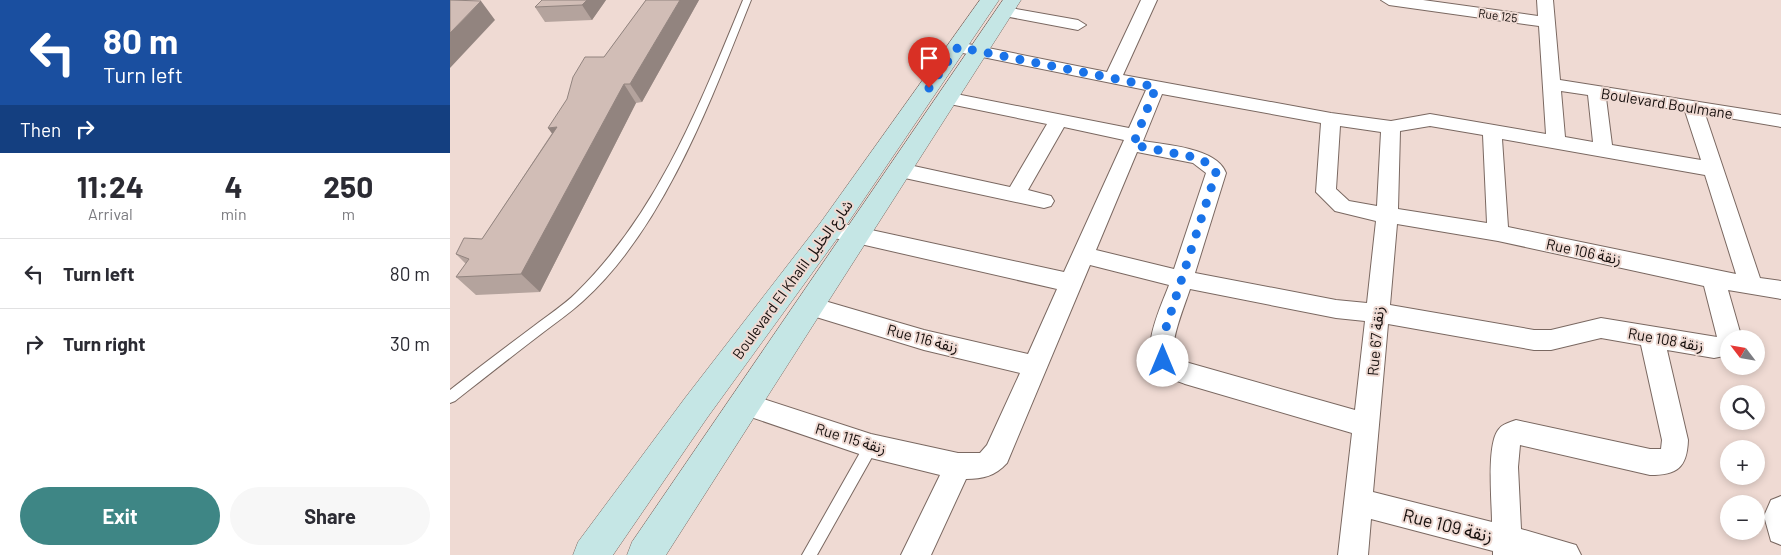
<!DOCTYPE html>
<meta charset="utf-8">
<style>
body{margin:0;font-family:Barlow,"Noto Sans Arabic",sans-serif;background:#f7f7f7;color:#2b2b33;height:100vh;display:flex;flex-direction:column;font-size:19px;white-space:nowrap}
*{box-sizing:border-box;margin:0}
p{font-size:16px;color:#7c7c81}
.icon{flex:none;width:28px;height:28px;fill:none;stroke:currentColor;stroke-width:2;stroke-linecap:round;stroke-linejoin:round}
.map{position:relative;flex:1;overflow:hidden}
.drawer{display:flex;flex-direction:column;background:#fff;width:450px}
.drawer>*{flex:none}
.hud{background:#1a4fa0;color:#fff;overflow:hidden}
.needle{width:32px;rotate:301deg}
.tools{position:absolute;left:1270px;top:330px;display:grid;gap:10px}
.tools a{display:grid;place-items:center;width:45px;height:45px;border-radius:50%;background:#fff;box-shadow:0 2px 8px #0003;font-size:25px}
.pin{position:absolute;display:grid;place-items:center;width:42px;height:42px;color:#fff;margin:-51px -21px;border-radius:50% 50% 50% 0;rotate:-45deg;box-shadow:0 0 5px #0007}
.pin .icon{rotate:45deg}
.me{position:absolute;width:55px;margin:-28px;rotate:0deg;stroke-linejoin:round;filter:drop-shadow(0 0 4px #0008)}
.turn{display:flex;align-items:center;gap:18px;height:105px;padding:0 20px;font-size:22px}
.turn .icon{width:65px;height:65px;stroke-width:2.5}
.turn b{display:block;font-size:35px;line-height:42px}
.then{display:flex;align-items:center;height:48px;padding:0 20px;background:#0003;gap:10px;font-size:19px}
.eta{display:flex;justify-content:space-evenly;align-items:center;height:85px;text-align:center}
.eta b{font-size:30px;font-weight:700;line-height:35px}
.cta{display:flex;gap:10px;margin-top:auto;padding:10px 20px}
.cta a{flex:1;height:58px;border-radius:30px;background:#3e8685;color:#fff;font-size:20px;font-weight:700;line-height:58px;text-align:center}
.cta a+a{background:#f7f7f7;color:#2b2b33}
ul{padding:0;list-style:none}
li{display:flex;align-items:center;gap:15px;height:70px;padding:0 20px;border-top:1px solid #e1e1e2}
li div{flex:1}
li b{display:block;font-size:19px}
li em{font-style:normal}
main{display:flex;flex:1;min-height:0}
.map>svg:first-child{display:block}
.lines{fill:none;stroke-linecap:round;stroke-linejoin:round}
.lane-casing{stroke:#7a6861;stroke-width:2}
.street-casing{stroke:#7a6861;stroke-width:2}
.secondary-casing{stroke:#7a6861;stroke-width:1}
.lane{fill:#fff;fill-rule:evenodd}
.street{fill:#fff;fill-rule:evenodd}
.secondary{fill:#c5e6e5;fill-rule:evenodd}
.wall{fill:#b4a39d}
.shaded-wall{fill:#92847f}
.building{fill:#d1bdb6;stroke:#92847f}
.route{stroke:#1a73e8;stroke-width:9;stroke-dasharray:0 16.2}
.labels{text-anchor:middle;dominant-baseline:central;stroke-width:4;stroke-linejoin:round;paint-order:stroke}
.far-street-label{font-size:12px;fill:#160f0d;stroke:#efdad3}
.street-label{font-size:15px;fill:#160f0d;stroke:#efdad3}
.near-street-label{font-size:18px;fill:#160f0d;stroke:#efdad3}
</style>
<main>
<section class="drawer">
<div class="hud">
<div class="turn"><svg class="icon" aria-label="left" viewBox="0 0 24 24"><path d="M17 20v-9H6M10 6l-5 5 5 5"/></svg><div><b>80 m</b>Turn left</div></div>
<div class="then">Then<svg class="icon" aria-label="right" viewBox="0 0 24 24"><path d="M7 20v-9h11M14 6l5 5-5 5"/></svg></div>
</div>
<div class="eta">
<div><b>11:24</b><p>Arrival</p></div>
<div><b>4</b><p>min</p></div>
<div><b>250</b><p>m</p></div>
</div>
<ul>
<li><svg class="icon" aria-label="left" viewBox="0 0 24 24"><path d="M17 20v-9H6M10 6l-5 5 5 5"/></svg><div><b>Turn left</b></div><em>80 m</em></li>
<li><svg class="icon" aria-label="right" viewBox="0 0 24 24"><path d="M7 20v-9h11M14 6l5 5-5 5"/></svg><div><b>Turn right</b></div><em>30 m</em></li>
</ul>
<div class="cta"><a>Exit</a><a>Share</a></div>
</section>
<div class="map">
<svg width="1331" height="555" viewBox="0 0 1331 555">
<rect width="100%" height="100%" fill="#efdad3"/>
<g class="lines">
<g class="lane-casing">
<path id="lane" d="M293,0H301C261,100 214,228 133,301C120,313 105,323 91,334C62,356 33,379 5,401L0,403V390C28,368 56,347 84,326C98,315 114,305 126,293C208,213 250,104 293,0Z
M421,440L426,442L428,446L426,450L367,555H352L416,442Z"/>
</g>
<g class="street-casing">
<path id="street" d="M691,0H707L673,75L881,113L941,121L980,114L1096,134L1089,26L939,5L931,0H973L1088,16L1087,0H1103L1110,80L1331,115V127L1255,114L1310,278L1331,281V299L1278,290L1292,339H1279V355L1264,358L1217,350L1238,440C1237,468 1227,475 1200,475L1070,445L1068,467L1071,529L1126,545L1131,555H1043V551L921,519L918,555H888L902,433L735,384C727,381 717,378 710,372C687,354 711,307 719,285L640,265L557,463C545,476 533,479 516,479L481,555H451L490,475L421,458L286,412L282,404L286,396L295,393L421,434L508,453H530L537,445L570,373L474,350L353,313L349,306L353,299L361,297L474,330L578,354L607,289L380,237L372,235L369,229L372,223L380,221L614,272L674,140L614,127L578,190L601,196L604,201L601,206L594,208L450,177L443,175L440,170L443,165L450,163L560,187L597,124L490,102L487,98L490,94L496,92L679,128L696,90L508,52L502,51L500,47L502,43L508,42L657,72ZM1111,91L1138,95L1143,142L1115,137ZM712,94L871,123L866,192L885,211L926,221L917,303L886,300L745,273L776,173C767,148 717,145 693,141ZM1156,98L1235,111L1251,160L1162,145ZM890,126L931,132L927,206L899,201L886,189ZM980,126L1033,135L1037,223L948,209L950,131ZM1052,139L1255,175L1286,274L1058,227ZM687,152L743,163L756,173L724,269L646,250ZM947,224L1048,241L1254,286L1267,337L1151,318L1101,330H1084L940,305ZM740,289L886,318L915,321L905,410L739,363C735,361 728,359 725,355C718,345 736,302 740,289ZM938,324L1084,350H1101L1151,338L1191,345L1212,440L1211,449H1200L1066,420C1061,422 1052,424 1049,429C1036,443 1042,502 1042,522L923,492Z
M555,7L628,20L636,25L628,30L549,15L547,12Z
M1331,496V545L1321,541L1314,516L1321,500Z"/>
</g>
<g class="secondary-casing">
<path id="secondary" d="M530,0H549L389,236L257,418L163,555H123L128,542L235,398L371,222Z
M553,0H571L216,555H177L182,542Z"/>
</g>
<use href="#lane" class="lane"/>
<use href="#street" class="street"/>
<use href="#secondary" class="secondary"/>
</g>
<path class="wall" d="M156,0L142,20L95,22L85,7Z
M196,0H249L192,102L186,103L90,292L26,295L6,277L16,264L6,254L32,239L102,133L98,128L154,57Z"/>
<path class="shaded-wall" d="M137,0H156L142,20L132,5Z
M230,0H249L192,102L180,84Z
M31,1L45,20L0,68V33Z
M174,84L186,103L90,292L71,274Z
M107,127L112,147L98,128Z"/>
<path class="building" d="M0,0L31,1L0,33Z
M92,0H137L132,5L85,7Z
M196,0H230L180,84H174L71,274L6,277L19,259L6,254L14,238L32,239L107,127L98,128L117,99L123,77L135,57H154Z"/>
<g class="lines">
<path class="route" d="M479,88L508,47L706,87L683,145L748,158L764,167L766,173L712,340L711,352L713,361"/>
</g>
<g class="labels">
<g class="far-street-label">
<text transform="translate(1048 15) rotate(8)">Rue 125</text>
</g>
<g class="street-label">
<text transform="translate(1217 103) rotate(9)">Boulevard Boulmane</text>
<text transform="translate(1134 251) rotate(12)">Rue 106 زنقة</text>
<text transform="translate(342 279) rotate(-54)">Boulevard El Khalil شارع الخليل</text>
<text transform="translate(473 338) rotate(15)">Rue 116 زنقة</text>
<text transform="translate(1216 339) rotate(10)">Rue 108 زنقة</text>
<text transform="translate(925 341) rotate(-85)">Rue 67 زنقة</text>
<text transform="translate(401 438) rotate(17)">Rue 115 زنقة</text>
</g>
<g class="near-street-label">
<text transform="translate(998 525) rotate(14)">Rue 109 زنقة</text>
</g>
</g>
</svg>
<div class="tools">
<a><svg class="needle" viewBox="-14 -14 28 28"><path d="M0-13l5 13h-10z" fill="#e53935"/><path d="M0 13l5-13h-10z" fill="#7c7c81"/></svg></a>
<a><svg class="icon" aria-label="search" viewBox="0 0 24 24"><circle cx="10" cy="10" r="6"/><path d="M15 15l6 6"/></svg></a>
<a>+</a>
<a>−</a>
</div>
<div class="pin" style="left:479px;top:88px;background:#d93025"><svg class="icon" aria-label="arrive" viewBox="0 0 24 24"><path d="M6 21V4h12l-3 4 3 4H6"/></svg></div>
<svg class="me" style="left:713px;top:361px" viewBox="-20 -20 40 40"><circle r="19" fill="#fff"/><path d="M0-13L10 11 0 6-10 11z" fill="#1a73e8"/></svg>
</div>
</main>
